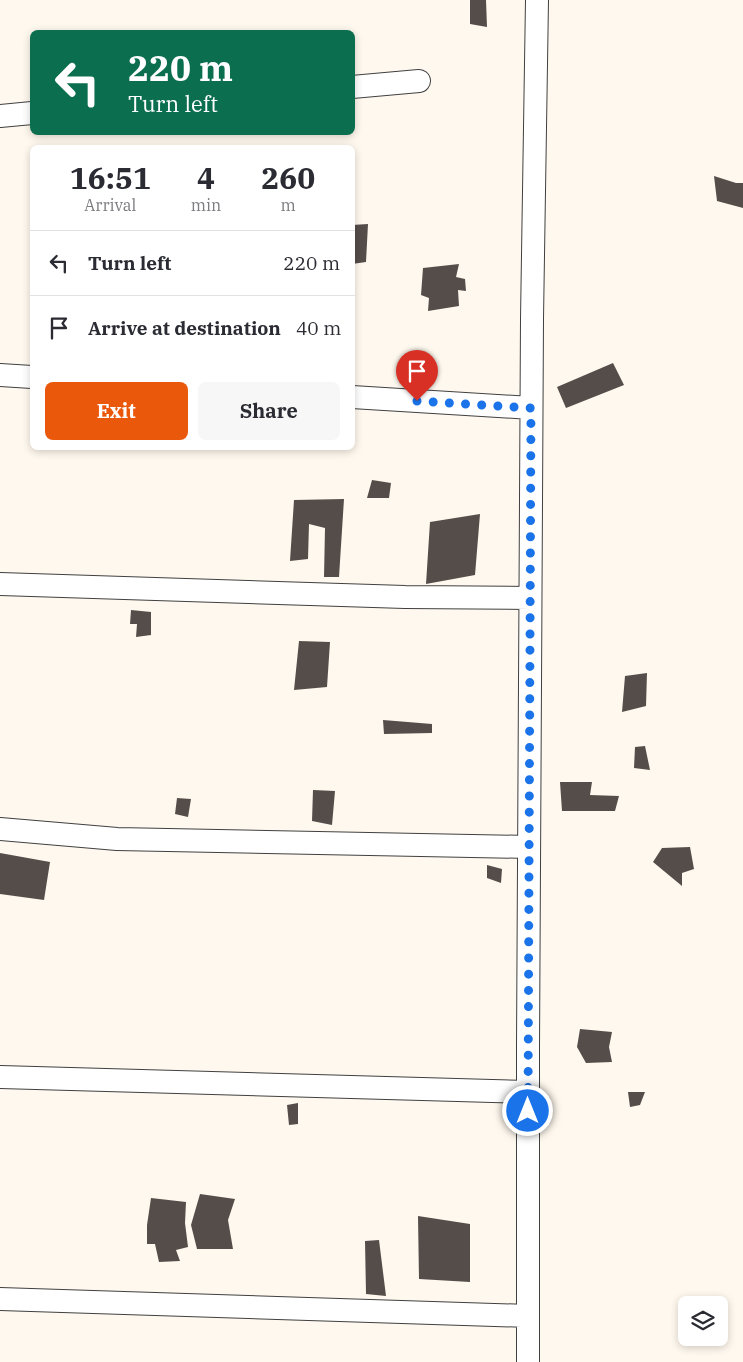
<!DOCTYPE html>
<style>
body{margin:0;font-family:"IBM Plex Serif",serif;background:#f7f7f7;color:#2b2b33;height:100vh;display:flex;flex-direction:column;font-size:19px;white-space:nowrap}
*{box-sizing:border-box;margin:0}
p{font-size:16px;color:#7c7c81}
.icon{flex:none;width:28px;height:28px;fill:none;stroke:currentColor;stroke-width:2;stroke-linecap:round;stroke-linejoin:round}
.map{position:relative;flex:1;overflow:hidden}
.drawer{position:absolute;left:30px;top:145px;width:325px;height:305px;display:flex;flex-direction:column;background:#fff;border-radius:8px;box-shadow:0 2px 8px #0003}
.drawer>*{flex:none}
.top-card{position:absolute;left:30px;top:30px;width:325px;height:105px;border-radius:8px;box-shadow:0 2px 8px #0003;background:#0b6e4f;color:#fff;overflow:hidden}
.controls{position:absolute;left:678px;top:1296px;display:grid;gap:10px}
.controls a{display:grid;place-items:center;width:50px;height:50px;border-radius:8px;background:#fff;box-shadow:0 2px 8px #0003;font-size:25px}
.pin{position:absolute;display:grid;place-items:center;width:42px;height:42px;color:#fff;margin:-51px -21px;border-radius:50% 50% 50% 0;rotate:-45deg;box-shadow:0 0 5px #0007}
.pin .icon{rotate:45deg}
.me{position:absolute;width:55px;margin:-28px;rotate:0deg;stroke-linejoin:round;filter:drop-shadow(0 0 4px #0008)}
.turn{display:flex;align-items:center;gap:18px;height:105px;padding:0 15px;font-size:22px}
.turn .icon{width:65px;height:65px;stroke-width:2.5}
.turn b{display:block;font-size:35px;line-height:42px}
.eta{display:flex;justify-content:space-evenly;align-items:center;height:85px;text-align:center}
.eta b{font-size:30px;font-weight:700;line-height:35px}
.action{display:flex;gap:10px;margin-top:auto;padding:10px 15px}
.action a{flex:1;height:58px;border-radius:8px;background:#ea580c;color:#fff;font-size:20px;font-weight:700;line-height:58px;text-align:center}
.action a+a{background:#f7f7f7;color:#2b2b33}
ul{padding:0;list-style:none}
li{display:flex;align-items:center;gap:15px;height:65px;padding:0 15px;border-top:1px solid #e1e1e2}
li div{flex:1}
li b{display:block;font-size:19px}
li em{font-style:normal}
.map>svg:first-child{display:block}
.building{fill:#554d4a}
.lines{fill:none;stroke-linecap:round;stroke-linejoin:round}
.minor-casing{stroke:#404040;stroke-width:24}
.minor{stroke:#fff;stroke-width:22}
.route{stroke:#1a73e8;stroke-width:9;stroke-dasharray:0 16.2}
</style>
<div class="map">
<svg width="743" height="1362" viewBox="0 0 743 1362">
<rect width="100%" height="100%" fill="#fef8ee"/>
<path class="building" d="M470,0H486L487,27L470,24Z
M714,176L736,183H743V208L717,201Z
M368,224L366,262L352,264V225Z
M459,264L456,277L465,279L466,291L458,290L459,306L428,311L429,298L421,295L423,268Z
M613,363L624,385L566,408L557,387Z
M372,480L391,483L389,498H367Z
M344,499L339,577H324L325,528L309,524L308,559L290,561L294,500Z
M480,514L475,575L426,584L430,522Z
M131,610L151,612V635L136,637L137,624H130Z
M299,641L330,642L327,687L294,690Z
M647,673L646,706L622,712L625,676Z
M383,720L432,724V733L384,734Z
M645,746L650,770L634,768L635,747Z
M560,782H592L590,795L619,796L615,811H562Z
M313,790L335,791L332,825L312,821Z
M177,798L191,799L188,817L175,814Z
M690,847L694,869L682,873V886L653,862L662,848Z
M0,853L50,862L44,900L0,894Z
M487,865L502,869L501,883L487,878Z
M580,1029L612,1032L609,1047L612,1062L586,1063L577,1047Z
M628,1092H645L640,1105L630,1107Z
M298,1103V1124L289,1125L287,1105Z
M200,1194L235,1199L228,1220L233,1249H197L191,1225Z
M151,1198L186,1202L185,1223L188,1247L176,1250L180,1261L159,1262L155,1244H147V1225Z
M418,1216L470,1224V1282L419,1279Z
M379,1240L386,1296L366,1294L365,1241Z"/>
<g class="lines">
<g class="minor-casing">
<path id="minor" d="M352,87L419,81
M0,116L32,113
M0,375L32,377
M352,397L531,408
M0,584L405,597L530,598
M0,829L117,839L529,847
M0,1077L528,1092
M0,1299L528,1316
M528,1362V1047L532,319L537,0"/>
</g>
<use href="#minor" class="minor"/>
</g>
<g class="lines">
<path class="route" d="M417,401L531,408L528,1111"/>
</g>
</svg>
<div class="controls">
<a><svg class="icon" aria-label="layers" viewBox="0 0 24 24"><path d="M12 4l9 5-9 5-9-5zM3 14l9 5 9-5"/></svg></a>
</div>
<div class="pin" style="left:417px;top:401px;background:#d93025"><svg class="icon" aria-label="arrive" viewBox="0 0 24 24"><path d="M6 21V4h12l-3 4 3 4H6"/></svg></div>
<svg class="me" style="left:528px;top:1111px" viewBox="-20 -20 40 40"><circle r="17" fill="#1a73e8" stroke="#fff" stroke-width="3"/><path d="M0-11L8 9 0 5-8 9z" fill="#fff"/></svg>
<div class="top-card">
<div class="turn"><svg class="icon" aria-label="left" viewBox="0 0 24 24"><path d="M17 20v-9H6M10 6l-5 5 5 5"/></svg><div><b>220 m</b>Turn left</div></div>
</div>
<section class="drawer">
<div class="eta">
<div><b>16:51</b><p>Arrival</p></div>
<div><b>4</b><p>min</p></div>
<div><b>260</b><p>m</p></div>
</div>
<ul>
<li><svg class="icon" aria-label="left" viewBox="0 0 24 24"><path d="M17 20v-9H6M10 6l-5 5 5 5"/></svg><div><b>Turn left</b></div><em>220 m</em></li>
<li><svg class="icon" aria-label="arrive" viewBox="0 0 24 24"><path d="M6 21V4h12l-3 4 3 4H6"/></svg><div><b>Arrive at destination</b></div><em>40 m</em></li>
</ul>
<div class="action"><a>Exit</a><a>Share</a></div>
</section>
</div>
